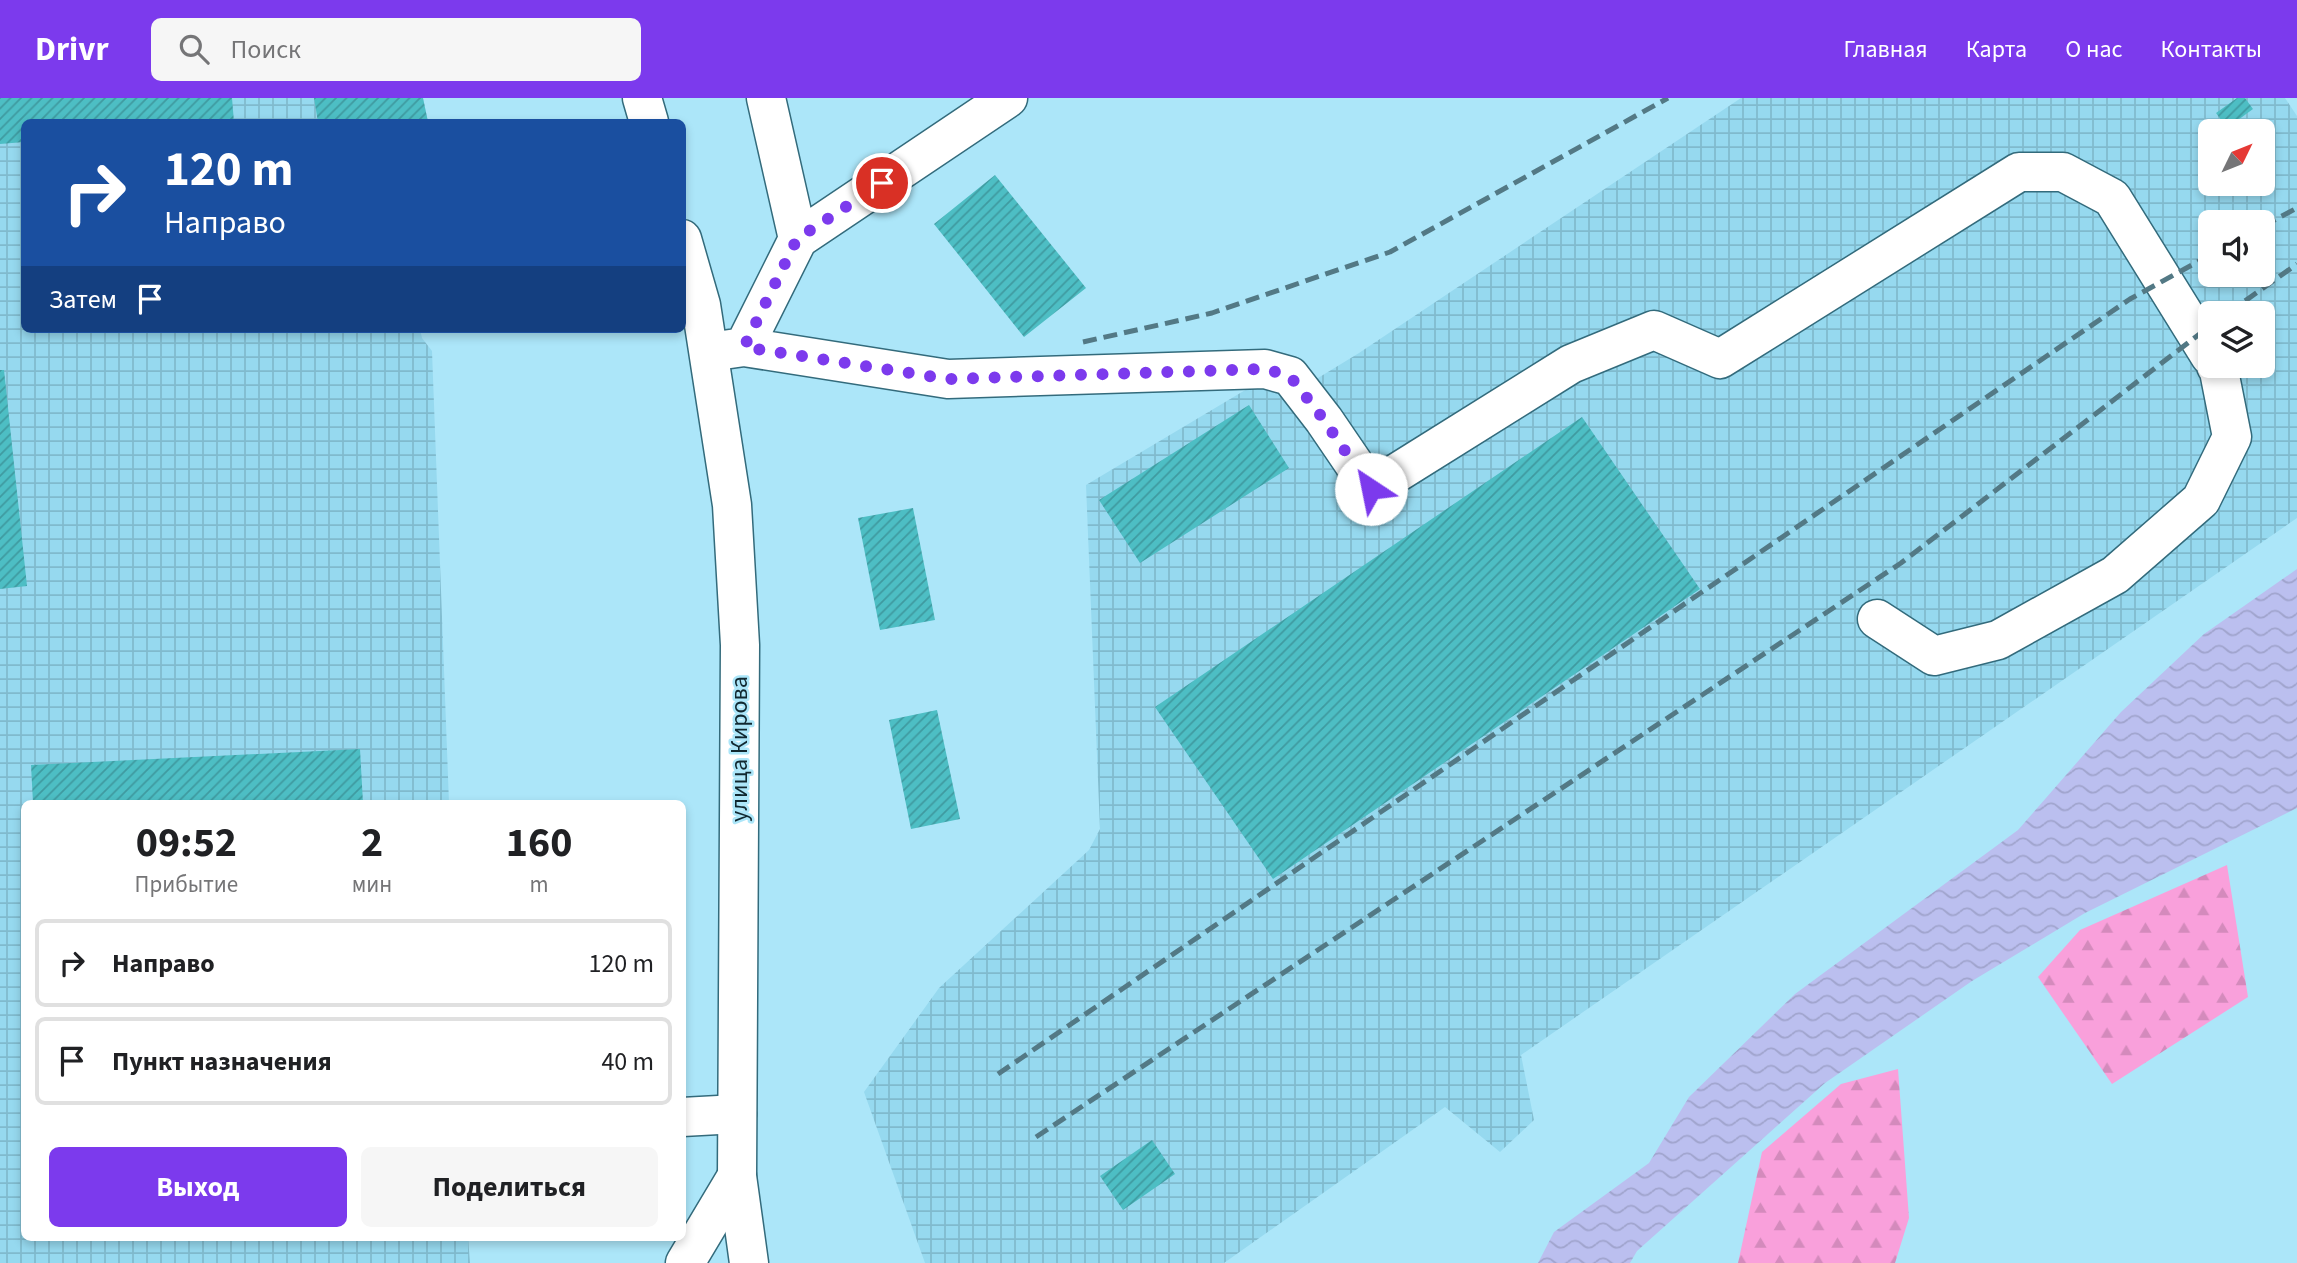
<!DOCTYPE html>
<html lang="ru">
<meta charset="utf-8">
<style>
body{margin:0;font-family:"Source Sans 3",sans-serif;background:#f6f6f6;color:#202124;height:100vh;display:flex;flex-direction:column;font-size:26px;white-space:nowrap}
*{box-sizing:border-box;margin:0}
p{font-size:23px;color:#757577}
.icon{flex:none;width:38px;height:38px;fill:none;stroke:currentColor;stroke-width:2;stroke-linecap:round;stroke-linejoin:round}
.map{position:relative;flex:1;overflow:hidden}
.panel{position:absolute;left:21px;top:702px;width:665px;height:441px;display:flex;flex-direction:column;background:#fff;border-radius:10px;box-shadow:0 4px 10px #0003}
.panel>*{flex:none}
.banner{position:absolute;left:21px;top:21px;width:665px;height:214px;border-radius:10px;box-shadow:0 4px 10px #0003;background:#1a4fa0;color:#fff;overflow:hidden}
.needle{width:46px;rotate:47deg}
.fabs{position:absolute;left:2198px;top:21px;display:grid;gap:14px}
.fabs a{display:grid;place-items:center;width:77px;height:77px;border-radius:10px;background:#fff;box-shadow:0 4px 10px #0003;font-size:35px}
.pin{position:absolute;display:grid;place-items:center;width:60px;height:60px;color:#fff;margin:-30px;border:4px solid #fff;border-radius:50%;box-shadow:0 2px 7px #0007}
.me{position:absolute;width:77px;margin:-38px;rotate:326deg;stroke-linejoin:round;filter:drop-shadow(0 0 5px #0008)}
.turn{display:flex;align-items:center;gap:24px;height:147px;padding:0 28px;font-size:32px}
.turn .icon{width:91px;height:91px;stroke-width:2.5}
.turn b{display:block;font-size:49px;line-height:60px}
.then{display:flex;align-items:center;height:66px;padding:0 28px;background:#0003;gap:14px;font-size:26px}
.eta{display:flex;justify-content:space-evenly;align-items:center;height:119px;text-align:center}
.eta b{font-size:42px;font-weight:700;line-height:49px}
.action{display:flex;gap:14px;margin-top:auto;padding:14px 28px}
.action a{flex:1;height:80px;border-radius:10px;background:#7c3aed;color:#fff;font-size:28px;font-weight:700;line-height:80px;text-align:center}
.action a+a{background:#f6f6f6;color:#202124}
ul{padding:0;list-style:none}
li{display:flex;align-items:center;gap:21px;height:88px;margin:0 14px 10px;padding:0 14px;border:4px solid #e0e0e0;border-radius:10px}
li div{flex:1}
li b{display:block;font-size:26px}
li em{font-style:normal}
header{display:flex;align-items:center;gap:42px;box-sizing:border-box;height:98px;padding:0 35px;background:#7c3aed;color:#fff}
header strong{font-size:33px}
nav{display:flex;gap:38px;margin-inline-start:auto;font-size:24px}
.search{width:490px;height:63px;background:#f6f6f6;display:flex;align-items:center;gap:18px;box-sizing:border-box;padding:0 24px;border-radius:10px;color:#757577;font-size:26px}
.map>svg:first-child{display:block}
.industrial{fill:url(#industrial-grid);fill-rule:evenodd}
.forest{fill:url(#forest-firs)}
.water{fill:url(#water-waves)}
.building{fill:url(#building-hatch)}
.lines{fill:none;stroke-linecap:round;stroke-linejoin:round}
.minor-casing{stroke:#336b7c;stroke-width:41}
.major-casing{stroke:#336b7c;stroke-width:41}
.minor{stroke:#fff;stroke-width:38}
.major{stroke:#fff;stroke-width:38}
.rail{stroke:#537985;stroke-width:5;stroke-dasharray:14 7;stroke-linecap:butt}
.route{stroke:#7c3aed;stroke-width:12;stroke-dasharray:0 21.6}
.labels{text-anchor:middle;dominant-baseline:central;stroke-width:5;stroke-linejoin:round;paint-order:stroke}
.street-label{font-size:24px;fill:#112830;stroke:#ace6f9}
</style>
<header>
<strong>Drivr</strong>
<div class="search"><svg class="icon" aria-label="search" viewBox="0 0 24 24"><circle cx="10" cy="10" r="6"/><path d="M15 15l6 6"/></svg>Поиск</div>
<nav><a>Главная</a><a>Карта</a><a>О нас</a><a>Контакты</a></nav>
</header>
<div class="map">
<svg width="2297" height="1165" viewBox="0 0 2297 1165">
<defs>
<pattern id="industrial-grid" width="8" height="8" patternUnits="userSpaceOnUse" patternTransform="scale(1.75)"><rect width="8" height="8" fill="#96d9ef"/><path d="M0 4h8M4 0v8" fill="none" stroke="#80bacd"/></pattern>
<pattern id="forest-firs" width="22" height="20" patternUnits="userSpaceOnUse" patternTransform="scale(1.75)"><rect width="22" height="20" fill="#f9a0db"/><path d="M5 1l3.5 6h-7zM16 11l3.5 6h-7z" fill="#d48abc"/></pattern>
<pattern id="water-waves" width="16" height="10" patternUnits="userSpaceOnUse" patternTransform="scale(1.75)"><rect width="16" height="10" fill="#bbbfef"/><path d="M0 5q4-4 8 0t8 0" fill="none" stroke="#a0a4cd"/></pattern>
<pattern id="building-hatch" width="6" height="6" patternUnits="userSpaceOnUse" patternTransform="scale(1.75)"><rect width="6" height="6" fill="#4dbec4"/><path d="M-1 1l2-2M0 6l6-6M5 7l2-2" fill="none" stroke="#3f9aa0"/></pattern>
</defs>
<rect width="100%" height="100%" fill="#ace6f9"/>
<path class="industrial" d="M0,0H423L428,24H24V231H420L422,240L432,253L449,705H24V1139H468L470,1165H0Z
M1741,0H2285L2297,18V420L1521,957L1534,1022L1500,1054L1445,1009L1224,1165H925L864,994L939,890L1089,752L1100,731L1086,387L1252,288L1300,291L1359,255ZM2210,33H2263V86H2210ZM2210,124H2263V177H2210ZM2210,215H2263V268H2210Z"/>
<path class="forest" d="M2227,767L2248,899L2112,986L2038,879L2080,832Z
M1898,971L1909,1120L1895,1165H1738L1762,1054L1841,986Z"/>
<path class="water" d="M2297,471V710L2085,815L1972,883L1825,985L1637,1153L1630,1165H1538L1554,1134L1649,1065L1689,999L1795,896L2018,732L2121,614L2204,536Z"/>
<path class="building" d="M0,0H232L234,24H24V44L0,46Z
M314,0H423L428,24H318Z
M2237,0H2245L2253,11L2227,30L2216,15Z
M995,77L1086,190L1024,239L934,126Z
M0,272H4L27,488L0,491Z
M1249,307L1289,370L1140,465L1099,402Z
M1582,319L1700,491L1273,781L1155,609Z
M913,410L935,522L880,532L858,420Z
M937,612L960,721L911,731L889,622Z
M360,651L363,705H33L31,667Z
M1152,1042L1175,1076L1123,1112L1100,1078Z"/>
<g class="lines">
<g class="minor-casing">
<path id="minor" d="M766,0L798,141
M744,249L798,141L1008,0
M709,254L744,249L948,281L1265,271L1290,278L1324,322L1371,391L1571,266L1654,232L1720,261L2019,74H2063L2112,100L2210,258
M1877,521L1934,558L1998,542L2115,477L2201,402L2232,339L2219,273L2216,268
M682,1019L737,1016
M685,1165L737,1078"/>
</g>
<g class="major-casing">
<path id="major" d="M642,0L649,24
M682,141L701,207L732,407L740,547L737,1078L749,1165"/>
</g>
<use href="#minor" class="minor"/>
<use href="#major" class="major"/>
<path class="rail" d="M2263,128L2297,110
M2228,215L2297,166
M1083,244L1212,215L1390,154L1668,0
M998,976L2130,201L2210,157
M1036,1039L1901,465L2210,228"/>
</g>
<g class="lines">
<path class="route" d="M882,85L797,141L744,249L948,281L1265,271L1290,278L1324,322L1371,391"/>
</g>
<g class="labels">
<g class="street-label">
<text transform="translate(739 651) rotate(-90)">улица Кирова</text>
</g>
</g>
</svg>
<div class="fabs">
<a><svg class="needle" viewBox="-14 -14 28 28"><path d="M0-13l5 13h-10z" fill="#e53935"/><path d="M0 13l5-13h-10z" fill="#757577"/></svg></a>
<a><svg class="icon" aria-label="sound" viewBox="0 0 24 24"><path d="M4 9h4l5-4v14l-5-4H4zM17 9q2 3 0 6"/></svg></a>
<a><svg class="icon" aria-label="layers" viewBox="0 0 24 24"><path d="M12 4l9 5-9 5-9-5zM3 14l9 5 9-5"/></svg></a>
</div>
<div class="pin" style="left:882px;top:85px;background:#d93025"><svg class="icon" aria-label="arrive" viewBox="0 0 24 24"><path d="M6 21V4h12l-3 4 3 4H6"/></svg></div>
<svg class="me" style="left:1371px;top:391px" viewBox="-20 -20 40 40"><circle r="19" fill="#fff"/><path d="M0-13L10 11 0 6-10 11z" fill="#7c3aed"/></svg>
<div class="banner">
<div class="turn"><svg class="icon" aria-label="right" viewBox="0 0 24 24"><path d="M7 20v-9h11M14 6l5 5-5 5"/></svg><div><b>120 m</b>Направо</div></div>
<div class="then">Затем<svg class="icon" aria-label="arrive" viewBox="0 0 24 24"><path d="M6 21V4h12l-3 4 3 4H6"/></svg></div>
</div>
<section class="panel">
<div class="eta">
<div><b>09:52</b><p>Прибытие</p></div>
<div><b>2</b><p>мин</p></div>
<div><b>160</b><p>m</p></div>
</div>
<ul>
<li><svg class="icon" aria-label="right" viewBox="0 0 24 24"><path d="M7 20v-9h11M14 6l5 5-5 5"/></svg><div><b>Направо</b></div><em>120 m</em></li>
<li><svg class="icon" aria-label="arrive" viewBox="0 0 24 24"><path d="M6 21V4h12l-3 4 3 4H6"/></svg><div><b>Пункт назначения</b></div><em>40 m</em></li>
</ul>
<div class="action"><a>Выход</a><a>Поделиться</a></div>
</section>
</div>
